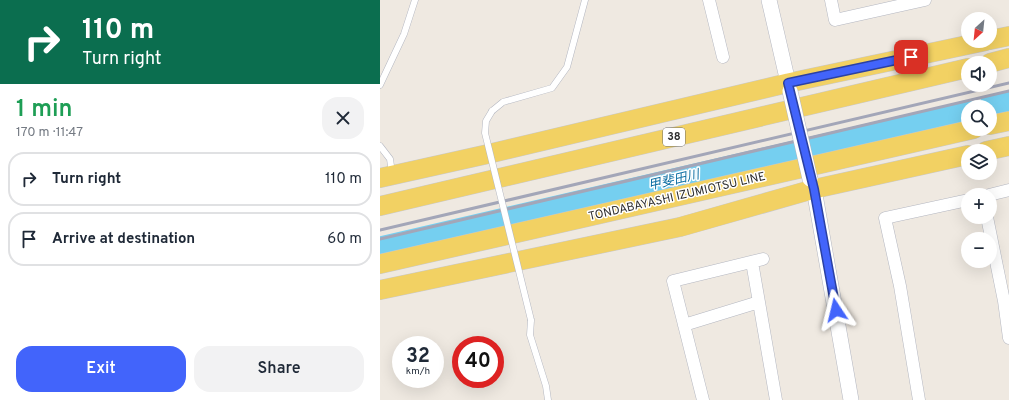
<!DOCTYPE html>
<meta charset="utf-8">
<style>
body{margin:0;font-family:Overpass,"Noto Sans JP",sans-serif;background:#f2f2f3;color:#1f2937;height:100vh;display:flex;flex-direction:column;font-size:15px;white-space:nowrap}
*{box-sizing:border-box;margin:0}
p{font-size:13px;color:#747a83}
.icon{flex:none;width:22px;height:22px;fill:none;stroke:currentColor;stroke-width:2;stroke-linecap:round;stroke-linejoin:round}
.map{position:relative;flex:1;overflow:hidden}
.side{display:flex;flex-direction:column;background:#fff;width:380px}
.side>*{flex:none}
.top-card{background:#0b6e4f;color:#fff;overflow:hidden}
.needle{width:26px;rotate:207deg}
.buttons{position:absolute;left:581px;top:12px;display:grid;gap:8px}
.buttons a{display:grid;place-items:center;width:36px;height:36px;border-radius:50%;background:#fff;box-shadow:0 4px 16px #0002;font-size:20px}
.speed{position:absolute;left:12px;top:336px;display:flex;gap:8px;font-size:20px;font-weight:700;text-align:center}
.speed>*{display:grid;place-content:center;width:52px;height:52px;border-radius:50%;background:#fff;box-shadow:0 4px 16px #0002;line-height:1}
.speed small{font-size:10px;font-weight:400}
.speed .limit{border:6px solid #d22;background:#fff;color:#111}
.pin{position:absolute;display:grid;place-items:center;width:34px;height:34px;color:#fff;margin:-17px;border-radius:8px;box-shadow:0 2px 6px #0006}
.me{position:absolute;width:44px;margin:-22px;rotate:350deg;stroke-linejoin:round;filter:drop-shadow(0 0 3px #0008)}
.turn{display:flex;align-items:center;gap:14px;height:84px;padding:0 16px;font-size:18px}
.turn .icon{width:52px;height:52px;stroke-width:2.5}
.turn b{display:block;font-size:28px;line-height:34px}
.round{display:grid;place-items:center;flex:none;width:42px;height:42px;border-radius:16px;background:#f2f2f3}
.summary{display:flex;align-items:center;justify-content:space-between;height:68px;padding:0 16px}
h1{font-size:24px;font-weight:600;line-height:30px;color:#1e9e55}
.primary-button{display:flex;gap:8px;margin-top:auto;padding:8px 16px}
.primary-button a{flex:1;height:46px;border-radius:16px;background:#4264fb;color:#fff;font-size:16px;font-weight:600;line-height:46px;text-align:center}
.primary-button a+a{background:#f2f2f3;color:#1f2937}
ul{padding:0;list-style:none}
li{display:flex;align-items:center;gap:12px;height:54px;margin:0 8px 6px;padding:0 8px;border:2px solid #e0e1e3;border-radius:16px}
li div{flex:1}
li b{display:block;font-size:15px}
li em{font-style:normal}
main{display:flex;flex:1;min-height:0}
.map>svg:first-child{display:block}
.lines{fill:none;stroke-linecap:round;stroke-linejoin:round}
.river{stroke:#75cff0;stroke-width:25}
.service-casing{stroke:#b4b7c1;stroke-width:7}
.minor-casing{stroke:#b4b7c1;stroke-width:13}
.tertiary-casing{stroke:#b4b7c1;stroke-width:16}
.primary-casing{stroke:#c9c9c9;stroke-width:20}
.service{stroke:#fff;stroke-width:6}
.minor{stroke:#fff;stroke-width:12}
.tertiary{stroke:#fff;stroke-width:15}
.primary{stroke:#f2d163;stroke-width:19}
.rail{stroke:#a3a6b8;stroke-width:3}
.service-bridge-casing{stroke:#b4b7c1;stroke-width:7;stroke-linecap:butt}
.tertiary-bridge-casing{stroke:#b4b7c1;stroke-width:16;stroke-linecap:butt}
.service-bridge{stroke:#fff;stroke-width:6}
.tertiary-bridge{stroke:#fff;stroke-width:15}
.route-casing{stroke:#2b41a3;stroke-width:10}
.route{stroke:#4264fb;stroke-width:7}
.labels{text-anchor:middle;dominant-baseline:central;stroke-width:3;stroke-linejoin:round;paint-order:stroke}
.shield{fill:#fff;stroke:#6d6d6d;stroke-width:1}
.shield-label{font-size:11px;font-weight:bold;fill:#2e2e2e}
.street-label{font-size:12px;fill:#2e2e2e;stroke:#fff}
.water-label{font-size:13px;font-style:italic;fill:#0d6fa3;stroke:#fff}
</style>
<main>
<section class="side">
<div class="top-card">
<div class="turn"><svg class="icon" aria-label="right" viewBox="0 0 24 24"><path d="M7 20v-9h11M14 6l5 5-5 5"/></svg><div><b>110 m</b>Turn right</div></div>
</div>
<div class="summary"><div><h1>1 min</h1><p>170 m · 11:47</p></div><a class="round"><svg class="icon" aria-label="close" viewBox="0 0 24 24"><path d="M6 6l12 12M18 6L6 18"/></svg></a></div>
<ul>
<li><svg class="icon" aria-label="right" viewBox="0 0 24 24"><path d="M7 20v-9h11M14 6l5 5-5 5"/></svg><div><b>Turn right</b></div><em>110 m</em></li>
<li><svg class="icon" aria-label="arrive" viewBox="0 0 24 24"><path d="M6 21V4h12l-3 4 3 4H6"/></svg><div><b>Arrive at destination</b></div><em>60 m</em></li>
</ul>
<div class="primary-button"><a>Exit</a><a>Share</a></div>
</section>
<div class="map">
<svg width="629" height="400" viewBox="0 0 629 400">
<rect width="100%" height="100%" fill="#efe9e1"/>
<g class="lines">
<path class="river" d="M610,108L629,103
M0,249L588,113"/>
<g class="service-casing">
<path id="service" d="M0,85L24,34L35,0
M112,111L123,102L172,88L187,67L205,0
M0,146L10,159L12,173
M151,320L150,335L166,386L168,400"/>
</g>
<g class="minor-casing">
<path id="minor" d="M329,0L343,57
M451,0L455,20L545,0
M609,195L629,190
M607,217L624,301L629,338
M372,262L396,400
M304,325L379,302
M323,400L293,281L383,259
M539,400L520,286L505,218L588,200"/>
</g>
<g class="tertiary-casing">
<path id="tertiary" d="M389,0L410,91
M430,179L434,189L471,400"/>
</g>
<g class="primary-casing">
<path id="primary" d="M610,40L629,36
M610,63L629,58
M610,125L629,121
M606,151L629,146
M0,178L108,154L408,83L606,41
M0,206L588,68
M0,264L594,129
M0,290L300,227L434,189L588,155"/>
</g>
<use href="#service" class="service"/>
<use href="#minor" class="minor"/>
<use href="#tertiary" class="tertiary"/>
<use href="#primary" class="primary"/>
<path class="rail" d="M0,230L629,83
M0,239L629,91"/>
<g class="service-bridge-casing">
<path id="service-bridge" d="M112,111L106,121L105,133L151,320"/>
</g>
<g class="tertiary-bridge-casing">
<path id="tertiary-bridge" d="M410,91L430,179"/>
</g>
<use href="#service-bridge" class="service-bridge"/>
<use href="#tertiary-bridge" class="tertiary-bridge"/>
</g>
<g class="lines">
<g class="route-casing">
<path id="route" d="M456,310L434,189L408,83L531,57"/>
</g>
<use href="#route" class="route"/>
</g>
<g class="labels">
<rect class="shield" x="283" y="128" width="22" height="18" rx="3"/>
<g class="shield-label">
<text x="294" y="137">38</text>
</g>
<g class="street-label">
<text transform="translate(297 197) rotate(-13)">TONDABAYASHI IZUMIOTSU LINE</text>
</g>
<g class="water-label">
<text transform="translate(294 181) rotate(-13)">甲斐田川</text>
</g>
</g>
</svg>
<div class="buttons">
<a><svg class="needle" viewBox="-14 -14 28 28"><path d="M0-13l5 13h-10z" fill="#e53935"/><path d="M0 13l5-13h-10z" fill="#747a83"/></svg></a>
<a><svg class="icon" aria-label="sound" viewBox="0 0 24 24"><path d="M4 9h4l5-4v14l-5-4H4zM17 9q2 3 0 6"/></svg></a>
<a><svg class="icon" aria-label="search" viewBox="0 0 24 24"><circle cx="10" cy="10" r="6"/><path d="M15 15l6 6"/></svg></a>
<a><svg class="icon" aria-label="layers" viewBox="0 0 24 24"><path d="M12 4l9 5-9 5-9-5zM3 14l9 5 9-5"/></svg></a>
<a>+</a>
<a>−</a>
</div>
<div class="speed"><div>32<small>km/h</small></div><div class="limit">40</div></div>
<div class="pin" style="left:531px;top:57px;background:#d93025"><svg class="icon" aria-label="arrive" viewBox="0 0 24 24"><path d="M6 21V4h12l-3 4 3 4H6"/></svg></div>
<svg class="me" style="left:456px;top:310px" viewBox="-20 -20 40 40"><path d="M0-17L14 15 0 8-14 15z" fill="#4264fb" stroke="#fff" stroke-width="4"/></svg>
</div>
</main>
